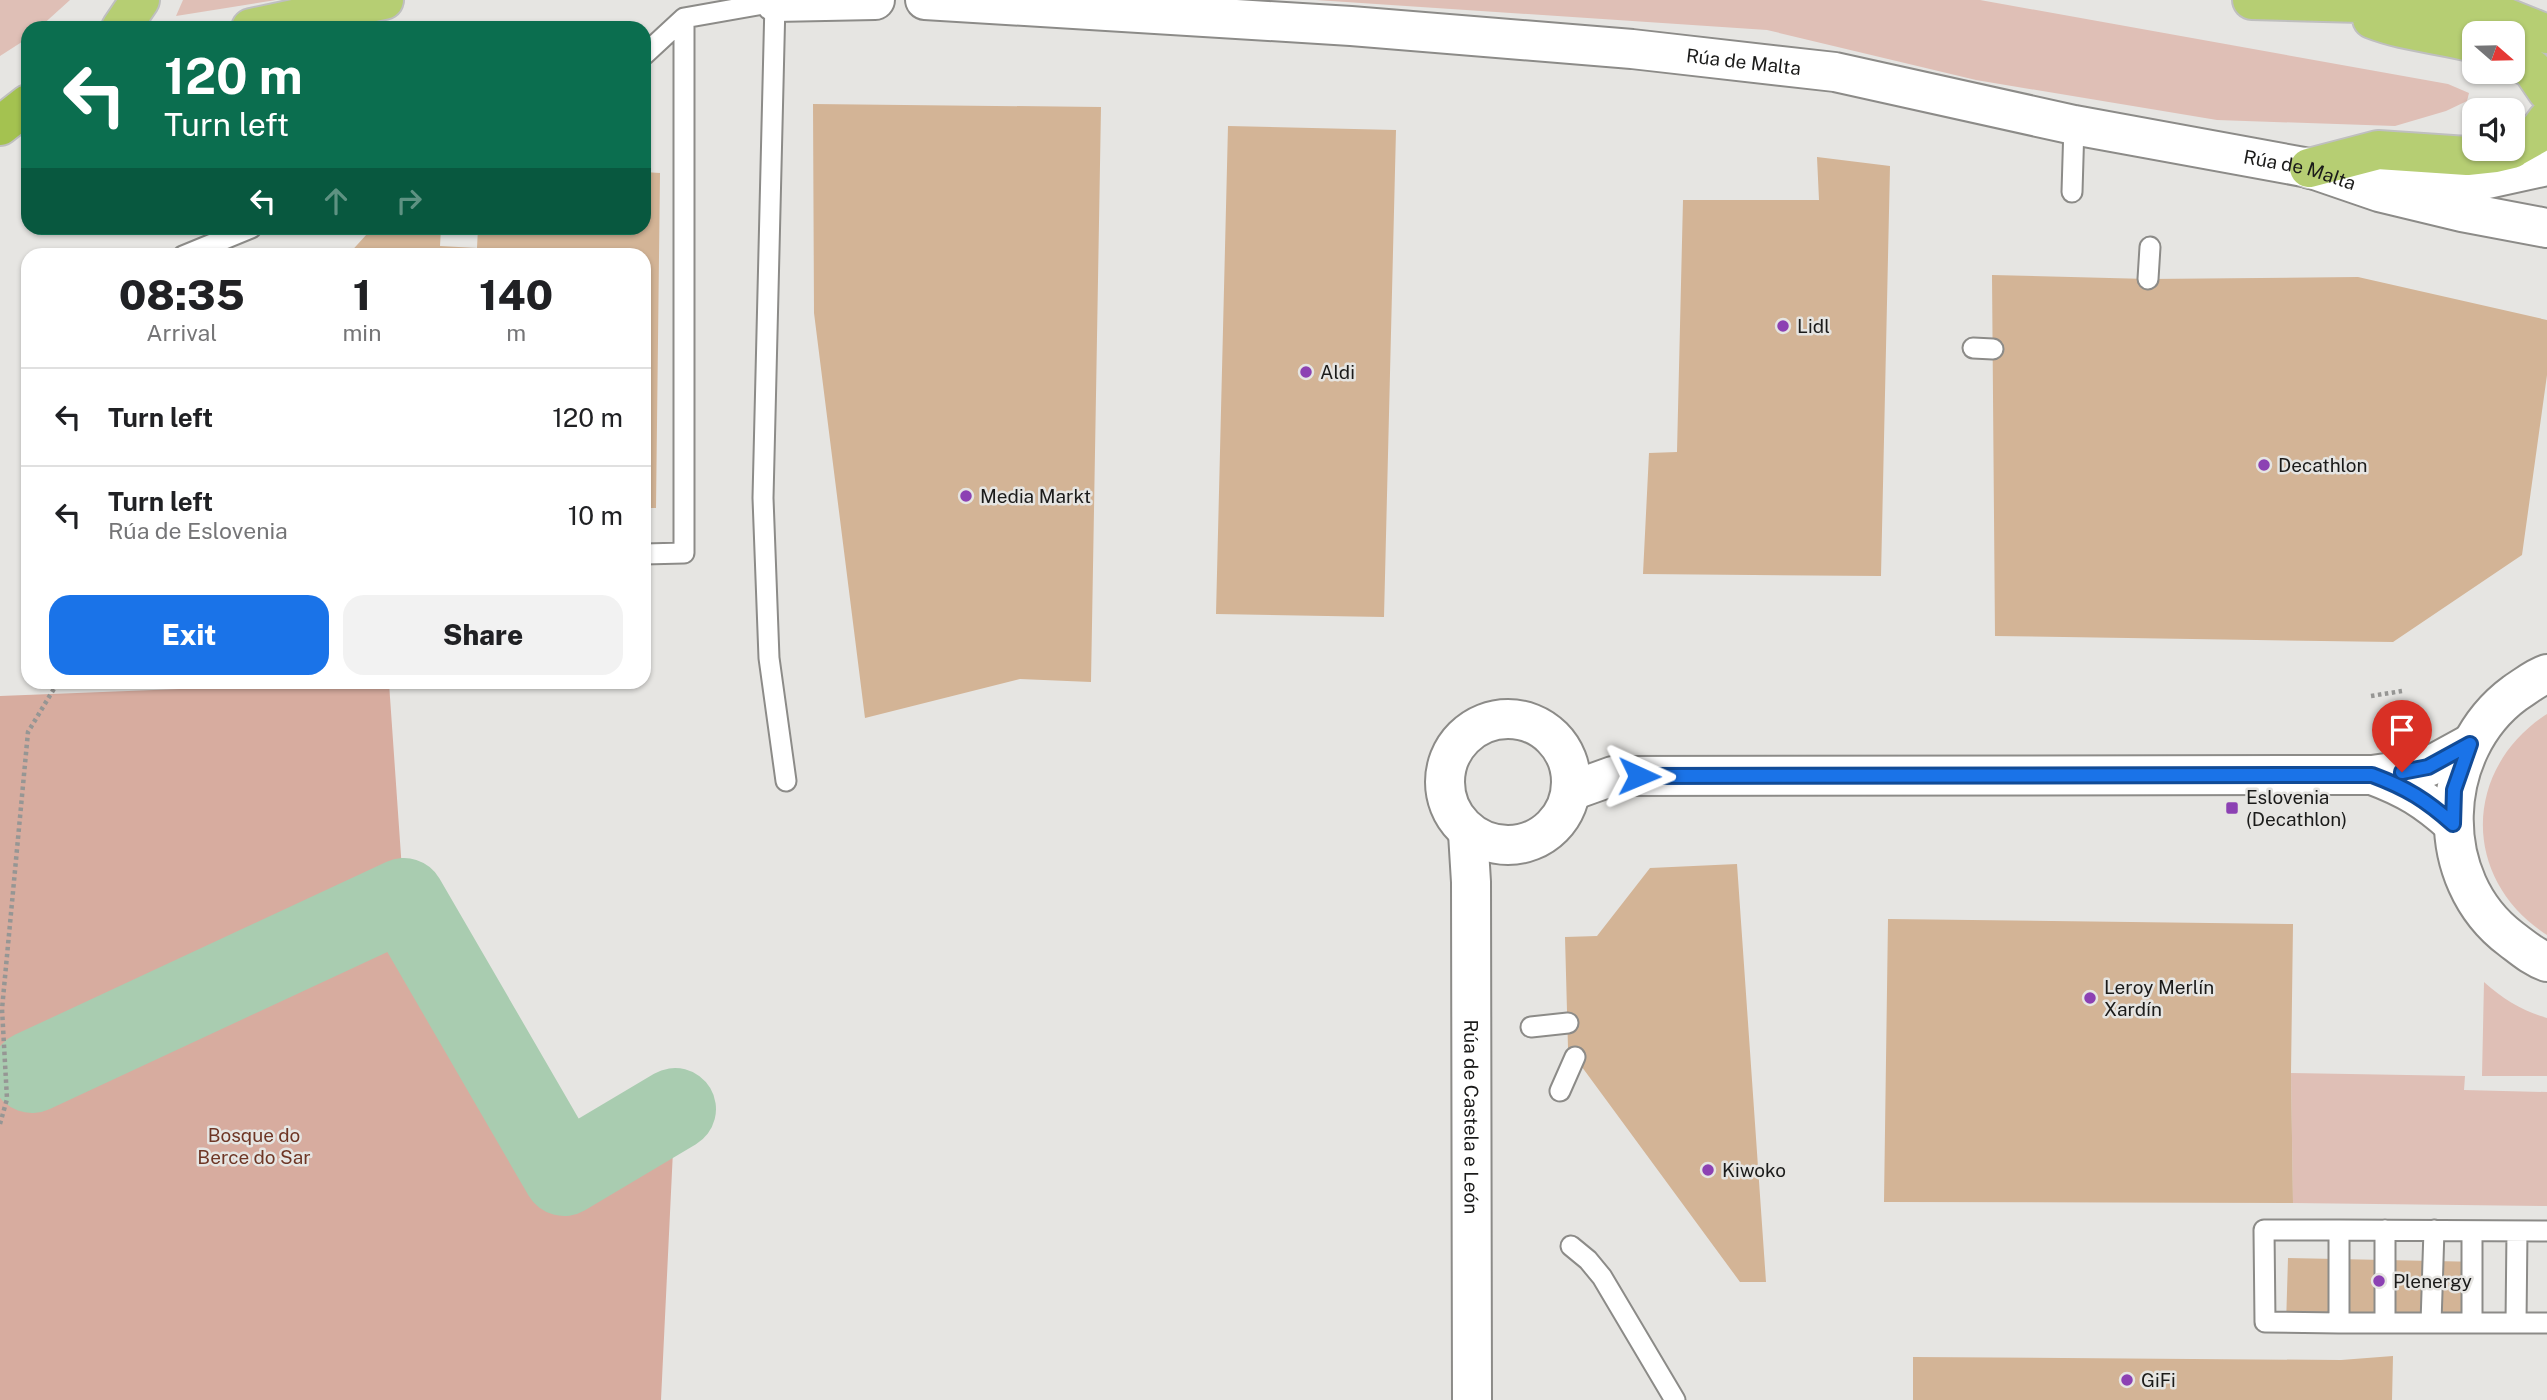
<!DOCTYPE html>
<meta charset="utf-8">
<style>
body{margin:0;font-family:"Public Sans",sans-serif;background:#f2f2f2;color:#202124;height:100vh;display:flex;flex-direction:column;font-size:26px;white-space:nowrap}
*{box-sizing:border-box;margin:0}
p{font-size:23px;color:#757577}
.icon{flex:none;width:38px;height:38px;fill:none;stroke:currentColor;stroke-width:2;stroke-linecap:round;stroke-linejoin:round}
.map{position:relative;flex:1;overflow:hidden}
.panel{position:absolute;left:21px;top:248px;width:630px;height:441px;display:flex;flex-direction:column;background:#fff;border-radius:21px;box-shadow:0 2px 5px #0004}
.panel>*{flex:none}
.hud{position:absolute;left:21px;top:21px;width:630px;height:214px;border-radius:21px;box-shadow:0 2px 5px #0004;background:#0b6e4f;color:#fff;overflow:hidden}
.needle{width:46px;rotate:110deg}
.tools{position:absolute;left:2462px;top:21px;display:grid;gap:14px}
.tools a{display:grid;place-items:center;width:63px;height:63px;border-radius:14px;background:#fff;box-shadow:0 2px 5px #0004;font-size:35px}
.pin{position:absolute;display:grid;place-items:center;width:60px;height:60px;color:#fff;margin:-72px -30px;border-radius:50% 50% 50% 0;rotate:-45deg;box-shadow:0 0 7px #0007}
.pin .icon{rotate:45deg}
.me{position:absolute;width:77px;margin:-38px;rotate:91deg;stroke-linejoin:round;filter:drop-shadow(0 0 5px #0008)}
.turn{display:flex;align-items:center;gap:24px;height:147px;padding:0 28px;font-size:32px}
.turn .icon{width:91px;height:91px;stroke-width:2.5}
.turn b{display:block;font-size:49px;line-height:60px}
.lanes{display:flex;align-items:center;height:66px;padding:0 28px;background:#0003;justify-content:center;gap:35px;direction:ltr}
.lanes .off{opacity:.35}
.eta{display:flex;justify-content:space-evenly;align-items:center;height:119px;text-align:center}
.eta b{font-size:42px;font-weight:800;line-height:49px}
.button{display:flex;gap:14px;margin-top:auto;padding:14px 28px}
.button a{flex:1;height:80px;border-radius:21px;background:#1a73e8;color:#fff;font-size:28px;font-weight:800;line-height:80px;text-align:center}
.button a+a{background:#f2f2f2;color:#202124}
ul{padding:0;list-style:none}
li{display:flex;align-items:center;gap:21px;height:98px;padding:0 28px;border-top:2px solid #e0e0e0}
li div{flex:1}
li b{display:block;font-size:26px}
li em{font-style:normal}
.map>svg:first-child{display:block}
.green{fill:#dfbfb6}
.forest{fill:#d7ac9f}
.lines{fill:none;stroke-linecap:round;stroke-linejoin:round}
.river{stroke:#a9ccb0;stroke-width:82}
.building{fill:#d3b496}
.service-casing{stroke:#8c8b88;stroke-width:23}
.minor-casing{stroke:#8c8b88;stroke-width:42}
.tertiary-casing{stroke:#8c8b88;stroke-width:42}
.trunk-casing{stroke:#bfbfbf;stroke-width:42}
.motorway-casing{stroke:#bfbfbf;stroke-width:42}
.path{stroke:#969694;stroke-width:4.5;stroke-dasharray:3.5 3.5;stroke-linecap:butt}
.service{stroke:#fff;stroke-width:19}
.minor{stroke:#fff;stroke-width:38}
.tertiary{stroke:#fff;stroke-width:38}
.trunk{stroke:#b6ce73;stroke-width:38}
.motorway{stroke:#a4c250;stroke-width:38}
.route-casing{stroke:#114b97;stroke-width:18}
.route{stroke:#1a73e8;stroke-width:12}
.poi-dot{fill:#8c41b3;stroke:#e6e5e2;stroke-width:2.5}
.labels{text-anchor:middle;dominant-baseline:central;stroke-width:5;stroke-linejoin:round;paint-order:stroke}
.street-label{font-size:19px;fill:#1b1b1a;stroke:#e6e5e2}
.poi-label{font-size:19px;fill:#1b1b1a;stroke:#e6e5e2;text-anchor:start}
.park-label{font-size:19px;fill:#6e3625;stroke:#e6e5e2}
</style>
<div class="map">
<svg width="2547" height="1400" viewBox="0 0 2547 1400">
<rect width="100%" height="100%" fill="#e6e5e2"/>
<path class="green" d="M0,0H70L39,28H28V38L0,56Z
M183,0H276L176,16Z
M1316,0H1980L2448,84L2469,93L2467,101L2446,111L2395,126L2217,120L1976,80L1767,30Z
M2547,714V935C2461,880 2462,769 2547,714Z
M2484,982C2503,999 2522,1011 2547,1018V1076H2482Z
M2291,1073L2465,1076L2464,1090L2547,1092V1206L2293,1203Z"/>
<path class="forest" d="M336,683H389L404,899L564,1174L675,1109L661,1400H0V696Z"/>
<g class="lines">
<path class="river" d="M32,1072L404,899L564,1175L675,1109"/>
</g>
<path class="building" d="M813,104L1101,107L1091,682L1020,679L865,718L814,313Z
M1228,126L1396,130L1384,617L1216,614Z
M1817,157L1890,166L1881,576L1643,574L1649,453L1677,452L1683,200H1819Z
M644,172L660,173L656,508H644V256H347L367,234L378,228H441L440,246L477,248L478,228H644Z
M1992,275L2148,279L2358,277L2547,320V375L2522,555L2393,642L1995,636Z
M1737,864L1766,1282H1740L1568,1048L1565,937L1597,936L1650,868Z
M1888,919L2293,924L2291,1073L2293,1203L1884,1202Z
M2288,1258L2482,1262L2480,1329L2286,1325Z
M2393,1356L2392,1400H1913V1357L2341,1360Z"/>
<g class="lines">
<g class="service-casing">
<path id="service" d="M644,55L684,18L775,2L763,498L769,658L786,781
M2072,192L2074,125
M183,256L251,228
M2148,279L2150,247
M1973,348L1993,349
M644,554L684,553V18
M1531,1027L1568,1023
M1560,1091L1575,1057
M2547,1231L2339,1230V1323H2547
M1571,1246L1588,1260L1602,1277L1675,1400
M2339,1323L2265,1322L2264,1230H2339
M2385,1323V1230
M2431,1323L2434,1230
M2472,1323V1231
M2516,1323L2517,1231"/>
</g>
<g class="minor-casing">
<g id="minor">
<path id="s1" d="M925,0L1351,26L1632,49L1835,72L2074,125L2309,168L2379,192L2462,212L2547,228"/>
<path d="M775,2L875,0"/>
<circle cx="1508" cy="782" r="63"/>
<path d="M2372,775C2407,788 2426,800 2453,824"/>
<path d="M1571,791L1613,776L2372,775L2428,767L2470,744"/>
<path id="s2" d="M1468,833L1471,882L1472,1400"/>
</g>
</g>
<g class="tertiary-casing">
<path id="tertiary" d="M2310,169L2465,184L2547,166
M2547,674C2535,678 2526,686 2515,693C2436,751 2432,880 2511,939C2523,948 2533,957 2547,962"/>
</g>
<g class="trunk-casing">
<path id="trunk" d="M2252,0L2435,5L2502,16L2547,34
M2372,19C2405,32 2441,34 2474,43
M121,28L140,0
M251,28L384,0
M2513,58L2532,69L2547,91
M2513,148L2536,135L2547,120
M2309,168L2378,150L2467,156L2495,153L2512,149"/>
</g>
<g class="motorway-casing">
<path id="motorway" d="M0,126L28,104"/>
</g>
<path class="path" d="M2371,696L2402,691
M0,1124L7,1099L2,1009L28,732L58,682"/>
<use href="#service" class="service"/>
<use href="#minor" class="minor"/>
<use href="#tertiary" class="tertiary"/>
<use href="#trunk" class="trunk"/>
<use href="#motorway" class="motorway"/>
</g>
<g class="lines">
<g class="route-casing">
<path id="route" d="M1639,776L2372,775C2407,788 2426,800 2453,824L2454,790L2470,744L2428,767L2402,772"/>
</g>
<use href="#route" class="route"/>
</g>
<g class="poi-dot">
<circle cx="1783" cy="326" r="7"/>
<circle cx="1306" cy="372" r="7"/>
<circle cx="2264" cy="465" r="7"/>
<circle cx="966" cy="496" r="7"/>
<rect x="2225" y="801" width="14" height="14" rx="3.5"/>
<circle cx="2090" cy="998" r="7"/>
<circle cx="1708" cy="1170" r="7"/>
<circle cx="2379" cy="1281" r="7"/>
<circle cx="2127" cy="1380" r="7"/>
</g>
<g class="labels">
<g class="street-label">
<text stroke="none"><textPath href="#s1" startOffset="821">Rúa de Malta</textPath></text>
<text stroke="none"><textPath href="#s1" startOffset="1388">Rúa de Malta</textPath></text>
<text stroke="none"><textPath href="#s2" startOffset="284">Rúa de Castela e León</textPath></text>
</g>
<g class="poi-label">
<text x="1797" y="326">Lidl</text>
<text x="1320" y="372">Aldi</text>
<text x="2278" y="465">Decathlon</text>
<text x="980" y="496">Media Markt</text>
<text x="2246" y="797">Eslovenia<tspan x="2246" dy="22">(Decathlon)</tspan></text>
<text x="2104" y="987">Leroy Merlín<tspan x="2104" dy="22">Xardín</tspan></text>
<text x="1722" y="1170">Kiwoko</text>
<text x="2393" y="1281">Plenergy</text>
<text x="2141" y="1380">GiFi</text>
</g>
<g class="park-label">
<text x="254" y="1135">Bosque do<tspan x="254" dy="22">Berce do Sar</tspan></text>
</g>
</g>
</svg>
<div class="tools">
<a><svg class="needle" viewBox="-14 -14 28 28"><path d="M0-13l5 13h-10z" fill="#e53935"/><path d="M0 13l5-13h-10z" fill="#757577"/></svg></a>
<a><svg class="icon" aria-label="sound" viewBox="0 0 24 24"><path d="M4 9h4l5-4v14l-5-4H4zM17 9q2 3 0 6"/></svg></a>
</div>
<div class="pin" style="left:2402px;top:772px;background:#d93025"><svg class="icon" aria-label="arrive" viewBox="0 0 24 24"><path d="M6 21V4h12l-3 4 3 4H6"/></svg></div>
<svg class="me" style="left:1639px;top:776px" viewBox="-20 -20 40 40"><path d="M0-17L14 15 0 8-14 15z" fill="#1a73e8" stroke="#fff" stroke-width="4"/></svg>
<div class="hud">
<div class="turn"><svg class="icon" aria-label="left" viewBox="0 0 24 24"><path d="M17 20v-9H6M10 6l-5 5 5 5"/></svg><div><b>120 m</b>Turn left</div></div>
<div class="lanes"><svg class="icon" aria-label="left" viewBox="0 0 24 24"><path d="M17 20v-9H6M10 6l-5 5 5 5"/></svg><svg class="icon off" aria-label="ahead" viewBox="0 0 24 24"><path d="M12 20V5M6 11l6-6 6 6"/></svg><svg class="icon off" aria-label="right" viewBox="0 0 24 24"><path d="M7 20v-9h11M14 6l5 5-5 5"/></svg></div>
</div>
<section class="panel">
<div class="eta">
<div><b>08:35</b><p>Arrival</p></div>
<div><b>1</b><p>min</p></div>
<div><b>140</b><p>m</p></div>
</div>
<ul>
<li><svg class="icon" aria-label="left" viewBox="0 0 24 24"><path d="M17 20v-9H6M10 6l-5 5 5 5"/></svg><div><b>Turn left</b></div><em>120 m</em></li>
<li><svg class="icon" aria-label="left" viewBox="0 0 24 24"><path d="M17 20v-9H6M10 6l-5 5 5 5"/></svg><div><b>Turn left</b><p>Rúa de Eslovenia</p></div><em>10 m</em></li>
</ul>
<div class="button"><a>Exit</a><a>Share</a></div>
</section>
</div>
